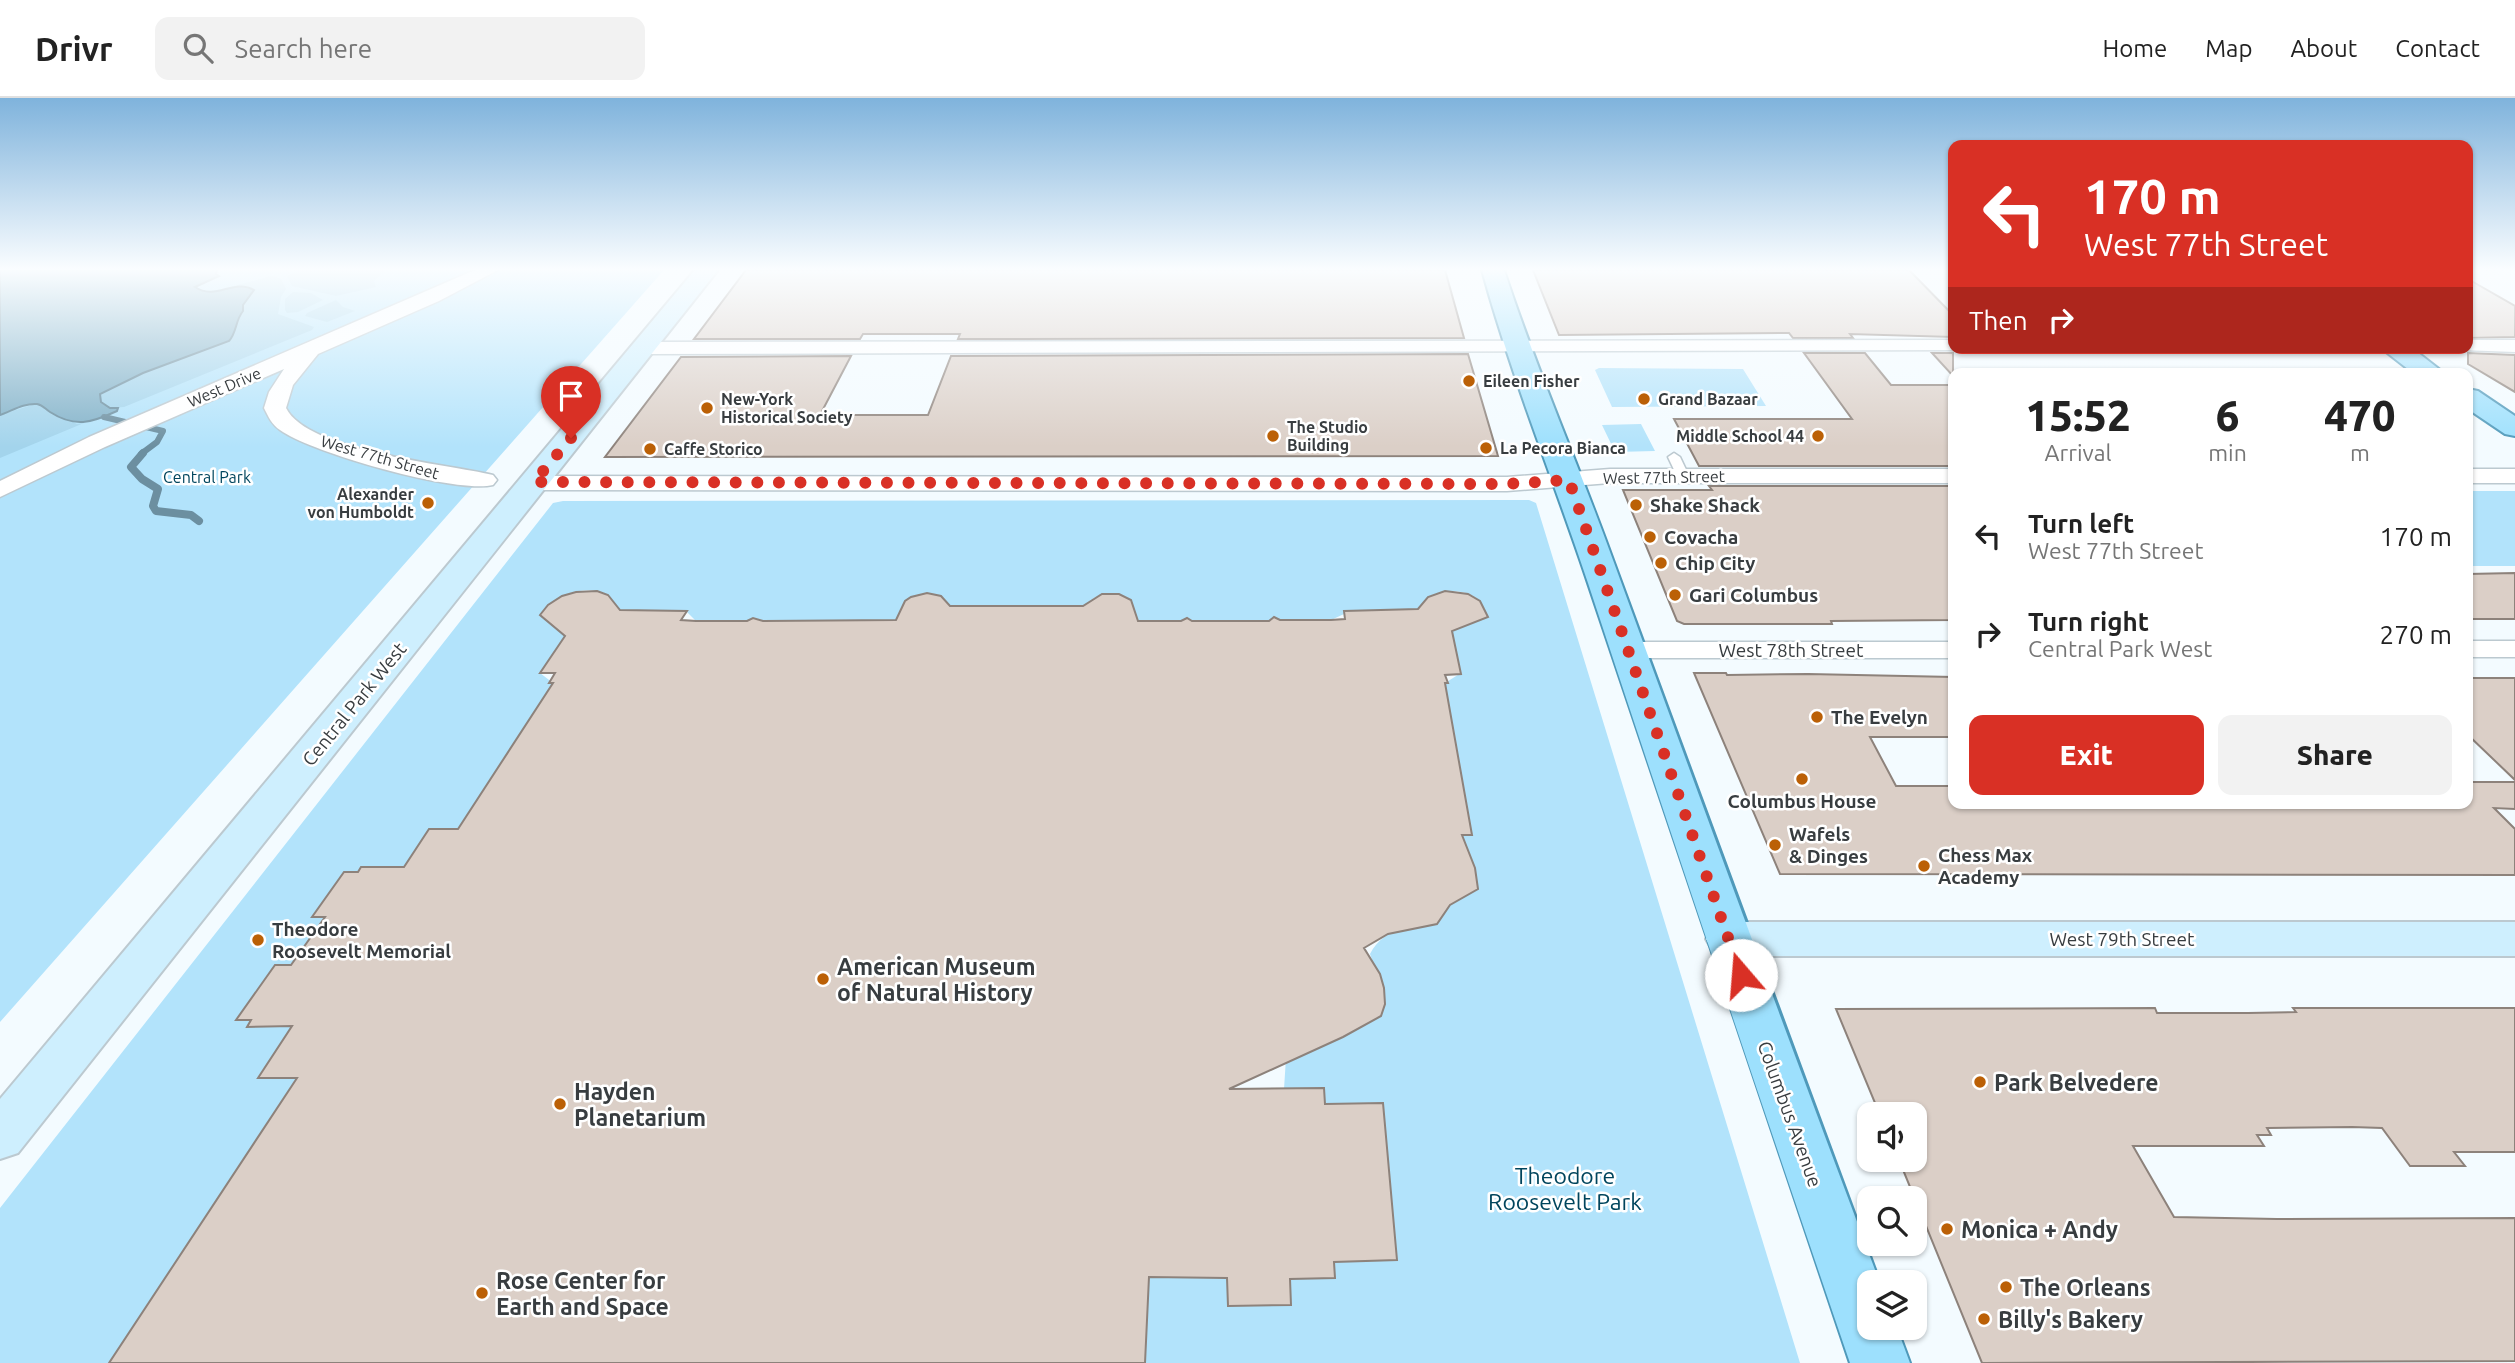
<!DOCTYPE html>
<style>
body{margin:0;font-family:Ubuntu,sans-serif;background:#f2f2f2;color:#222;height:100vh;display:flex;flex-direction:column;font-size:26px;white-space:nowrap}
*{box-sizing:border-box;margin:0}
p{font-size:23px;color:#767676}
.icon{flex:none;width:38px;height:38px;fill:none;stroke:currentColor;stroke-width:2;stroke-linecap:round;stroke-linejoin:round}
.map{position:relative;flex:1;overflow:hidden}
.panel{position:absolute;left:1948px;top:270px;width:525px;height:441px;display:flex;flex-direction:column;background:#fff;border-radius:14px;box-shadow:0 2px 5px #0004}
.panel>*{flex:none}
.banner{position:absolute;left:1948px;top:42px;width:525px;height:214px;border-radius:14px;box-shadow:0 2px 5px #0004;background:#d93025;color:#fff;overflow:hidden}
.fabs{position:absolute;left:1857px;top:1004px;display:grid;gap:14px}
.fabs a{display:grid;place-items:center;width:70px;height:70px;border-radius:14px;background:#fff;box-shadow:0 2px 5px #0004;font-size:35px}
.pin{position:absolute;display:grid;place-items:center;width:60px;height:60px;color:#fff;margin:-72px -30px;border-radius:50% 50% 50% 0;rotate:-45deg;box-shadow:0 0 7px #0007}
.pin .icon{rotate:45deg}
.me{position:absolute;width:77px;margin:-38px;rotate:342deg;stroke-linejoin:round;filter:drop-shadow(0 0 5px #0008)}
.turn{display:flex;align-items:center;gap:24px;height:147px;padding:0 21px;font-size:32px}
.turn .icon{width:91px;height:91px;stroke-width:2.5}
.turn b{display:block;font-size:49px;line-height:60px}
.then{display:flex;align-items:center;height:66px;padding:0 21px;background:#0003;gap:14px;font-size:26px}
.eta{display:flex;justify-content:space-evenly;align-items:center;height:119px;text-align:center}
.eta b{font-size:42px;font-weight:800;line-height:49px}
.action{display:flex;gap:14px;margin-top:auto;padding:14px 21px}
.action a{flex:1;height:80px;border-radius:14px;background:#d93025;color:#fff;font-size:28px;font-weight:800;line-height:80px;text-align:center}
.action a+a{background:#f2f2f2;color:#222}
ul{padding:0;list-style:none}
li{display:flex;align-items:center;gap:21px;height:98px;padding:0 21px}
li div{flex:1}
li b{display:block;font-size:26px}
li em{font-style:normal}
header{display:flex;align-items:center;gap:42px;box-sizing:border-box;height:98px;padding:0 35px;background:#fff;border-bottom:2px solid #e0e0e0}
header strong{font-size:33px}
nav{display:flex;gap:38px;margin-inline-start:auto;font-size:24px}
.search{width:490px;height:63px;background:#f2f2f2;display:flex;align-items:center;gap:18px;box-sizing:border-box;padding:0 24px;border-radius:14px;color:#767676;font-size:26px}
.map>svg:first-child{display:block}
.green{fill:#b2e3fb}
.forest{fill:#a3d4ec}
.water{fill:#82b2c9;stroke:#6c8fa0;stroke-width:2}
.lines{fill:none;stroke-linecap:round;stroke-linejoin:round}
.stream-far1{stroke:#6c8fa0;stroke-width:6}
.stream{stroke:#6c8fa0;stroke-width:8}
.building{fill:#dbcfc7;stroke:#8d827b;stroke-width:2}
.lane-casing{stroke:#bcc9d0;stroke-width:3}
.street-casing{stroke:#bcc9d0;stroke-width:3}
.secondary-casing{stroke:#bcc9d0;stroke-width:4}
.primary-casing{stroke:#4f99ba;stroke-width:4}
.lane{fill:#fff;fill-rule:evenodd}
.street{fill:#fff;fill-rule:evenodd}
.secondary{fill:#ceeffe;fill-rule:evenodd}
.primary{fill:#9de0fd;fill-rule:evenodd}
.route{stroke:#d93025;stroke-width:12;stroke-dasharray:0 21.6}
.poi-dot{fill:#bb6006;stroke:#fff;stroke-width:2.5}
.labels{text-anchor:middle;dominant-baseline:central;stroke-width:5;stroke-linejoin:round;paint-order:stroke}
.far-poi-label{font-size:16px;font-weight:bold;fill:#383d40;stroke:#fff;text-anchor:start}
.far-street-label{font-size:16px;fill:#383d40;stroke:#fff}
.far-park-label{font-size:16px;fill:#00455d;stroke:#fff}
.poi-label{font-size:19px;font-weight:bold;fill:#383d40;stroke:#fff;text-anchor:start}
.street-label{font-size:19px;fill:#383d40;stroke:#fff}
.near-poi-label{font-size:23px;font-weight:bold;fill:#383d40;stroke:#fff;text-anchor:start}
.near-park-label{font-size:23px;fill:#00455d;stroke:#fff}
</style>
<header>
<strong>Drivr</strong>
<div class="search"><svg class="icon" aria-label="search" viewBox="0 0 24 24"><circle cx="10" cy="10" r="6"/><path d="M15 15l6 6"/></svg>Search here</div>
<nav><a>Home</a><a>Map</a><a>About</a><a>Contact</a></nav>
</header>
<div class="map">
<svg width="2515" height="1265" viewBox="0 0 2515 1265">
<rect width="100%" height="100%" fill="#f3fbff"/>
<path class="green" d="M0,172H664L0,924Z
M1599,270L1743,271L1766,308L1612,309L1595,272Z
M1641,326L1655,353L1615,354L1602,327Z
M2468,393H2515V468H2468Z
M1529,402L1536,405L1800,1265H1145L1149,1179L1227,1180L1228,1208L1290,1207V1181L1334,1180V1164L1397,1161L1383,1005L1325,1006L1284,991L1286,960L1332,944L1381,918C1390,895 1377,877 1370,856C1386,826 1410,834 1437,826L1450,807L1478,790L1475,770L1463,748L1460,737L1472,736L1445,585L1461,575L1451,528L1478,523L1485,512C1477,490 1446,490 1428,499L1423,511L1344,516L1331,522L1130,523L1131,502C1117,493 1096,493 1086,508H947L945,501C923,487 904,500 896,522L759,523L755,520L747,523H696L686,513L607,512L608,497C589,487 565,494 548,507L546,522L552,526L572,527L540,575L553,585L458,731L429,732L404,769H361L358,774H344L334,787L337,803H323L312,818L325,819L291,867L250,902L237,921L251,922L248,929L292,928L258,979H297L109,1265H0V1110L553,405L563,403Z"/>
<path class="forest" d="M299,172H378L384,173L374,183L376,189L336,198L292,188L287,178Z
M272,178L281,181L286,191L281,199L278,216L314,229L312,232L124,309L110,310L101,304L99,296L143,275L229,243C237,233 235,223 243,213V207L254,192L247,189H230Z
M293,194L311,195L323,202L298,214L287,215L285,212V201Z
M336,202L343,209L355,213L327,224L305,218L307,215Z
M35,306L77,326L84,325L0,360V317Z"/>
<path class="water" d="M0,172H217L216,176L219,178L195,189C216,203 234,180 254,192L243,207V213C235,223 237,234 229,243L143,275L100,296L101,304L110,310H118L117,313C91,325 75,330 50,314C45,311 43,307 37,306C23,305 12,313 0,317Z"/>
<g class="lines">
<path class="stream-far1" d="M104,319L163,333L157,344L141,356"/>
<path class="stream" d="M143,355L131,369L142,381L158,391L153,408L156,413L191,417L199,423"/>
</g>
<path class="building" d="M746,172H1445L1464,240L958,241L960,236H863L860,241H694Z
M1533,172H1909L1953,217V239L1850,236L1853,240H1793L1789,235L1559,237Z
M2468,181L2515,208V239L2468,240Z
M1804,255H1865L1891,287H1953V368H1699L1674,321H1852Z
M1932,255H1953V278Z
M2468,255L2515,257V294L2468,266Z
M1468,256L1498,358L605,359L681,259L851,258L820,317H928L951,258Z
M1709,388H1953V522L1831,523L1832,526H1684L1677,523L1623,392H1712Z
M2515,475V521H2468V476Z
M597,493L608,497L620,512L687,513L681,522L696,523H747L753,520L763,523L896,522L905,503L911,499L927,495L941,498L950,508H1083L1102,496H1119L1131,502L1138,523H1181L1187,520L1192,523H1269L1274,519L1280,522H1331L1345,521L1344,513L1418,511L1428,499L1445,493L1468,496L1480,503L1488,519L1452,533L1461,576L1445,577L1448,585H1445L1472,737H1462L1475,770L1478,791L1450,807L1437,826L1388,836L1364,850L1380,876L1384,890L1385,906L1381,918L1343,939L1229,991L1324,990L1325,1006L1383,1005L1397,1162L1334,1164L1335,1180L1290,1181L1291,1207L1228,1208L1227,1180L1149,1179L1145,1265H109L297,980H258L292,928L247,929L251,922H236L275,867H291L325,819H312L344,774H358L361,769H404L429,731H458L553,585H549L555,575H540L565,538L540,517L548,507L562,498L576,494Z
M1694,575H1726L1727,577L1808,576L1953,579V639H1870L1896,688H1953V705H2468V684H2515V711L2494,710L2515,731V777L1780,776Z
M2468,580H2515V682L2468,637Z
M2155,910L2157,915H2248L2296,914L2293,910H2515V1054H2454L2465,1068H2410L2382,1030L2352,1029L2267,1030L2271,1037H2257L2264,1048H2133L2174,1119L2277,1121L2515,1120V1263L1982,1265L1899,1062H1914V1017H1880L1836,911Z"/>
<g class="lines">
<g class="lane-casing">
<path id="lane" d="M1674,355L1680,359L1689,378L1687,381H1679L1677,378L1668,359Z"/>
</g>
<g class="street-casing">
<path id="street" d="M475,172H498L439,203L318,256L293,287L286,310C308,354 448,366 493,377L497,382L493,387C456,396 312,355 280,332C272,327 268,318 264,310L269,294L284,271L105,349L0,399V383L89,339Z
M1953,242V250H1961L1960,252L643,256L636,254L633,250L636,246L643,244Z
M2468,242H2515V254L2461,252L2460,250H2468Z
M1610,371H1953V385H1610L1507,393L534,392L526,390L522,385L526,380L534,378L1507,379Z
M2468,371H2515V385H2468Z
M2468,543H2515V559H2468Z
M1628,544H1953V560H1628L1618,558L1614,552L1618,546Z"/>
</g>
<g class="secondary-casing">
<path id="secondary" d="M695,172H718L18,1055L0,1061V1001Z
M1729,824H2515V858H1729L1713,853L1706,841L1713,829Z"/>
</g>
<g class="primary-casing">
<path id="primary" d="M1482,172H1504C1536,271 1578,365 1613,462C1701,703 1789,944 1880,1185H1869V1230H1897L1910,1265H1850C1761,1005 1674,745 1588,485C1553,380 1511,278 1482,172Z
M2381,250H2412L2444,275H2413Z
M2468,291L2478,293L2515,318V338L2505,336L2468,311Z"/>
</g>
<use href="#lane" class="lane"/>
<use href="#street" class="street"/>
<use href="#secondary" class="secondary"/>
<use href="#primary" class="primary"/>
</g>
<linearGradient id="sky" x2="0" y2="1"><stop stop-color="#7fb3dc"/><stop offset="0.49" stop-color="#fafdff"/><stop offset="1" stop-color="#fafdff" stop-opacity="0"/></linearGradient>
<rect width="2515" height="349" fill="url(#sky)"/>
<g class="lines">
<path class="route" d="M571,340L534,384L1507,386L1569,382L1741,877"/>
</g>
<g class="poi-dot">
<circle cx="1469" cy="283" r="7"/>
<circle cx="1644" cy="301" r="7"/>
<circle cx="707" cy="310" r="7"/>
<circle cx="1273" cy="338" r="7"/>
<circle cx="1818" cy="338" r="7"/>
<circle cx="1486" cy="350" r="7"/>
<circle cx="650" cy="351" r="7"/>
<circle cx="428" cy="405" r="7"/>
<circle cx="1636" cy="407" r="7"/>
<circle cx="1650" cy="439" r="7"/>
<circle cx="1661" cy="465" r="7"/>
<circle cx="1675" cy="497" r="7"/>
<circle cx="1817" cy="619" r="7"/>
<circle cx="1802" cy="681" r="7"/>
<circle cx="1775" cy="747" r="7"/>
<circle cx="1924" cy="768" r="7"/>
<circle cx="258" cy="842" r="7"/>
<circle cx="823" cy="881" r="7"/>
<circle cx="1980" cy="984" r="7"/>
<circle cx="560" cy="1006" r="7"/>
<circle cx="1947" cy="1131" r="7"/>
<circle cx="2006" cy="1189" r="7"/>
<circle cx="482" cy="1195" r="7"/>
<circle cx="1984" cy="1221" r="7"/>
</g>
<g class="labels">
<g class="far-poi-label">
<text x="1483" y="283">Eileen Fisher</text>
<text x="721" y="301">New-York<tspan x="721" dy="18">Historical Society</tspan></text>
<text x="1658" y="301">Grand Bazaar</text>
<text x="1287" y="329">The Studio<tspan x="1287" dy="18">Building</tspan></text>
<text x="1804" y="338" text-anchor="end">Middle School 44</text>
<text x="1500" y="350">La Pecora Bianca</text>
<text x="664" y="351">Caffe Storico</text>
<text x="414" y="396" text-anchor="end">Alexander<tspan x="414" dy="18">von Humboldt</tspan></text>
</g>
<g class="far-street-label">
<text transform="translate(224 289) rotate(-23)">West Drive</text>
<text transform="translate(380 359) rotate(16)">West 77th Street</text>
<text transform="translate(1664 379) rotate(-1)">West 77th Street</text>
</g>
<g class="far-park-label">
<text x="207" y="379">Central Park</text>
</g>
<g class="poi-label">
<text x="1650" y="407">Shake Shack</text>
<text x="1664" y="439">Covacha</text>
<text x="1675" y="465">Chip City</text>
<text x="1689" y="497">Gari Columbus</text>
<text x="1831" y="619">The Evelyn</text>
<text x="1802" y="703" text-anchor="middle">Columbus House</text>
<text x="1789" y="736">Wafels<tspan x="1789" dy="22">&amp; Dinges</tspan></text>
<text x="1938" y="757">Chess Max<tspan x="1938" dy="22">Academy</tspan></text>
<text x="272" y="831">Theodore<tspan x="272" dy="22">Roosevelt Memorial</tspan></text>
</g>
<g class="street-label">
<text x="1791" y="552">West 78th Street</text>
<text transform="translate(354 606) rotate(-51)">Central Park West</text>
<text x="2122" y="841">West 79th Street</text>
<text transform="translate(1790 1016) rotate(70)">Columbus Avenue</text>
</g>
<g class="near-poi-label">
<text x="837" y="868">American Museum<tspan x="837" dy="26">of Natural History</tspan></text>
<text x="1994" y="984">Park Belvedere</text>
<text x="574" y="993">Hayden<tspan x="574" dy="26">Planetarium</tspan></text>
<text x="1961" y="1131">Monica + Andy</text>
<text x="496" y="1182">Rose Center for<tspan x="496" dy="26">Earth and Space</tspan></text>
<text x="2020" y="1189">The Orleans</text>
<text x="1998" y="1221">Billy's Bakery</text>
</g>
<g class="near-park-label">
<text x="1565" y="1077">Theodore<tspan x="1565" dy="26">Roosevelt Park</tspan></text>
</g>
</g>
</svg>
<div class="fabs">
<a><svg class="icon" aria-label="sound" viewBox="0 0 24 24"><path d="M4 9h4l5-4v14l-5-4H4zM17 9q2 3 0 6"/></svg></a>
<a><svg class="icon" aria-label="search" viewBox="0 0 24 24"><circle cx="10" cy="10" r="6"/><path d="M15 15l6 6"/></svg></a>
<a><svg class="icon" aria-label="layers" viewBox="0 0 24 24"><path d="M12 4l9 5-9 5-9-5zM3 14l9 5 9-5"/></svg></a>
</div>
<div class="pin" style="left:571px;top:340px;background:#d93025"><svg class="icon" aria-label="arrive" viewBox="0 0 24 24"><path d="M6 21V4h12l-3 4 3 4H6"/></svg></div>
<svg class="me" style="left:1741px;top:877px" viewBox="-20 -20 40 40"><circle r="19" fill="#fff"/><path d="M0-13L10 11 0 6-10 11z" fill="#d93025"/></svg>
<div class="banner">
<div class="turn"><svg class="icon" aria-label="left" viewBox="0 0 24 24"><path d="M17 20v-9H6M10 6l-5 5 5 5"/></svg><div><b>170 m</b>West 77th Street</div></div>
<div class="then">Then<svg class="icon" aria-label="right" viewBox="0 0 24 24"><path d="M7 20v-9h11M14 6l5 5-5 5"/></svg></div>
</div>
<section class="panel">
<div class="eta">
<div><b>15:52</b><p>Arrival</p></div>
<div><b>6</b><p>min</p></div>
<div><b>470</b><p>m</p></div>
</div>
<ul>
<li><svg class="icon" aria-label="left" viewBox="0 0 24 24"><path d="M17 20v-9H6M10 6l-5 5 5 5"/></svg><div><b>Turn left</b><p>West 77th Street</p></div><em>170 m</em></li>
<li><svg class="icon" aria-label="right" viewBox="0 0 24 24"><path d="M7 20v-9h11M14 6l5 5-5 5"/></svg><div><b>Turn right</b><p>Central Park West</p></div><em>270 m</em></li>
</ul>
<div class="action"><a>Exit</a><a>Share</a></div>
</section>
</div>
